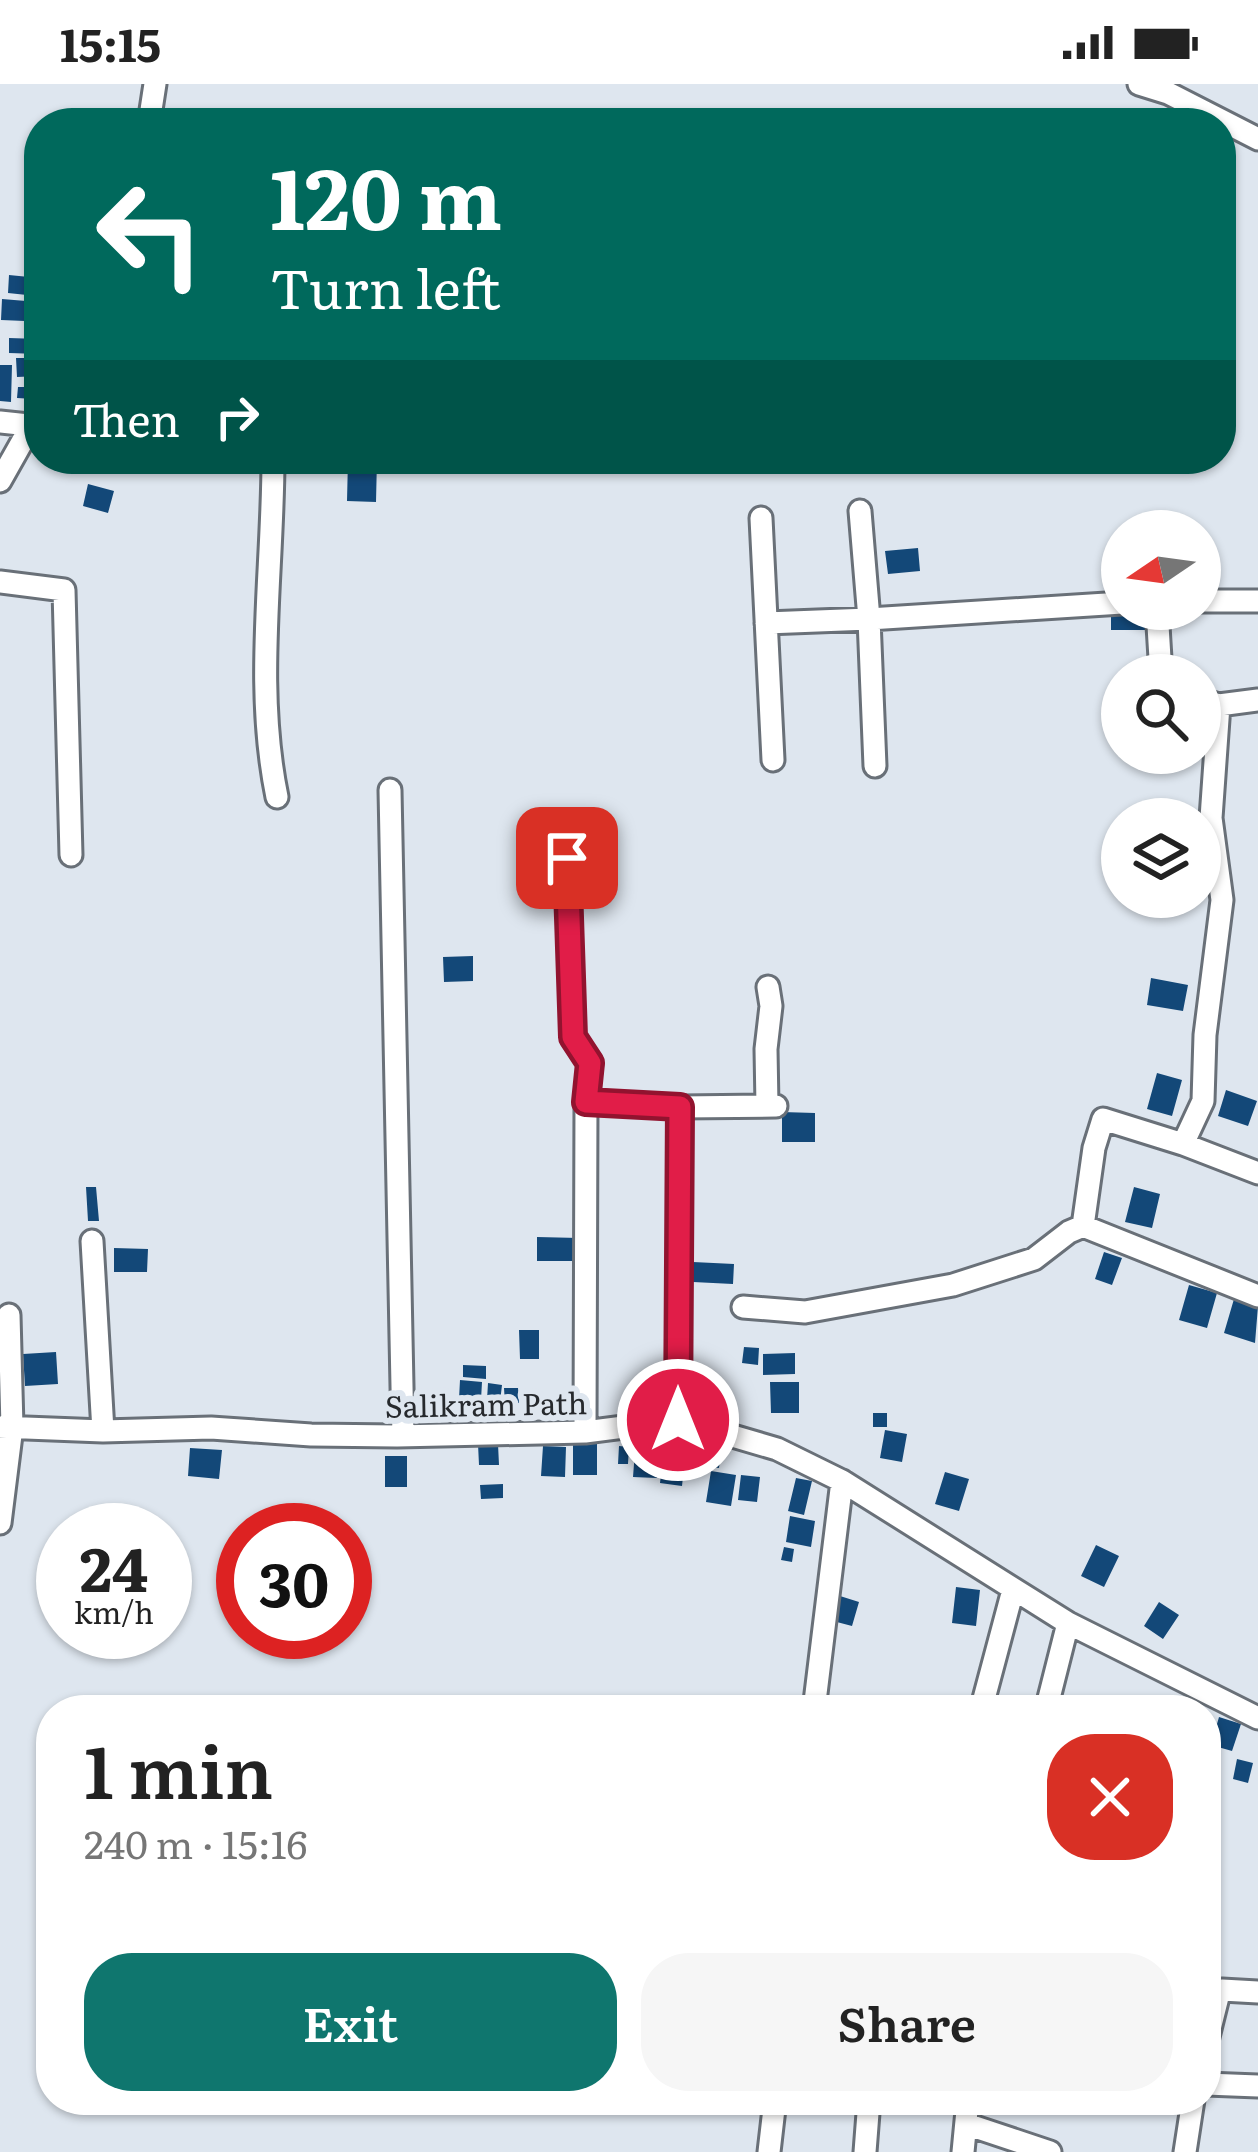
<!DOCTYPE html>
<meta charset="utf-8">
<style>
body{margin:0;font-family:Literata,serif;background:#f6f6f6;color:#222;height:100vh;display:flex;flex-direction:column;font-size:45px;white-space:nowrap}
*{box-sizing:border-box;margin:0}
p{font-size:39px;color:#767676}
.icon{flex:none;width:66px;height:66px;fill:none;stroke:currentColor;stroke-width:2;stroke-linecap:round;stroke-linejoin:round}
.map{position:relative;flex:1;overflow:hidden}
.panel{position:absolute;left:36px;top:1611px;width:1185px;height:420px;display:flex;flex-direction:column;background:#fff;border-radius:48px;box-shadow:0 3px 9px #0004}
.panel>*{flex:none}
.hud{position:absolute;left:24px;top:24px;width:1212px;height:366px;border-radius:48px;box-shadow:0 3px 9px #0004;background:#00695c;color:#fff;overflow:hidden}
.needle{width:78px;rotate:257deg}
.controls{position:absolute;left:1101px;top:426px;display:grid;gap:24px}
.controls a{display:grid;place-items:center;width:120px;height:120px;border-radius:50%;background:#fff;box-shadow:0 3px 9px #0004;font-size:60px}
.speed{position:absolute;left:36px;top:1419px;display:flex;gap:24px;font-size:60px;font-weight:700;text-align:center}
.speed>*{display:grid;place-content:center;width:156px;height:156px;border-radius:50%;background:#fff;box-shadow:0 3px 9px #0004;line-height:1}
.speed small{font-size:30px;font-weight:400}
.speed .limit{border:18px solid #d22;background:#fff;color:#111}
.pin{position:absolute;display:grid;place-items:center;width:102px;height:102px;color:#fff;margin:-51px;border-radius:24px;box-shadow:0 6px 18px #0006}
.me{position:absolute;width:132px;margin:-66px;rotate:0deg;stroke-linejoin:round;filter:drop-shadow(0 0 9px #0008)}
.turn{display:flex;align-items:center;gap:42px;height:252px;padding:0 48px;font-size:54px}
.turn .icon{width:156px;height:156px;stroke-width:2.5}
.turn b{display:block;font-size:84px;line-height:102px}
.then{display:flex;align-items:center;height:114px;padding:0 48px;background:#0003;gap:24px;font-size:45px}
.round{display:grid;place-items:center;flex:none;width:126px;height:126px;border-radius:48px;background:#f6f6f6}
.overview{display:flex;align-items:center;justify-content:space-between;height:204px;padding:0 48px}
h1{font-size:72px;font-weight:600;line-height:90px}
.primary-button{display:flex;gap:24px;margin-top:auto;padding:24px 48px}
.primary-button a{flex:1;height:138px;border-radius:48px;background:#0f766e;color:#fff;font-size:48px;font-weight:600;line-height:138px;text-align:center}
.primary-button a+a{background:#f6f6f6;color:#222}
.status{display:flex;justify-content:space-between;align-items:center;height:84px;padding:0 60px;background:#fff;direction:ltr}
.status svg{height:33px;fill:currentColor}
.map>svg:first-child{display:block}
.building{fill:#134878}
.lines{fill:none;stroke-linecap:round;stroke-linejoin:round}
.minor-casing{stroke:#697078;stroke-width:27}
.minor{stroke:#fff;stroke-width:21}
.route-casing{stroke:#92132f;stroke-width:30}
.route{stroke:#e11d48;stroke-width:21}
.labels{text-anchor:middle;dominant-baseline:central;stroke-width:12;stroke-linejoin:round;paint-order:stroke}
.street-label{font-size:30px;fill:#26292d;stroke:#dee6ef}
</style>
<div class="status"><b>15:15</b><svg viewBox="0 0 49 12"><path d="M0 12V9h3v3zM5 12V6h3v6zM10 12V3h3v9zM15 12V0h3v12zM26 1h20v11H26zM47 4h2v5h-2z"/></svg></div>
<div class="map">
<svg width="1258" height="2068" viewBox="0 0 1258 2068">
<rect width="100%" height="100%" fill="#dee6ef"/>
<path class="building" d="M9,191L29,193L27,211L8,209Z
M2,215L26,217L25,237L1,236Z
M32,222H39V249L29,248Z
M9,254L39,255V270L9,269Z
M16,274H39V292L17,293Z
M0,281H12L11,318L0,317Z
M18,303H34V315L17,314Z
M348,375H377L376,418L347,417Z
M88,400L114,407L108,429L83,422Z
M918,464L920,487L888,490L885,467Z
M1113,472H1122V495H1112Z
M1111,527H1146V546H1111Z
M473,872V897L444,898L443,873Z
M1151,894L1188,901L1183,927L1147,921Z
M1157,989L1182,996L1172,1032L1147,1025Z
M1226,1006L1257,1017L1248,1042L1218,1032Z
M782,1028L815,1029V1058H782Z
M86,1103H96L99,1137H88Z
M1134,1103L1160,1110L1152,1144L1125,1138Z
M537,1153L579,1154V1177H537Z
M114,1164L148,1165L147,1188H114Z
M1104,1168L1122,1174L1112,1201L1095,1195Z
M693,1178L734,1180L733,1200L693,1198Z
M1189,1201L1217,1209L1207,1244L1179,1236Z
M1234,1215L1258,1222L1255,1259L1224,1249Z
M519,1246H539V1275H520Z
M744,1263L759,1264L758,1281L742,1279Z
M56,1268L58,1300L25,1302L23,1270Z
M795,1269V1290L763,1291V1270Z
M463,1281L486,1282V1295L463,1293Z
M460,1296L482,1298L481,1316L459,1315Z
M770,1298H799V1329H771Z
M488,1299L502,1301L500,1318L487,1316Z
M504,1304H518L519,1319L505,1320Z
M462,1318H479V1328H462Z
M873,1329H887V1343H873Z
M885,1346L907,1350L902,1378L880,1374Z
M573,1356H597V1391H573Z
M478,1360H498L499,1381H479Z
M543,1362L566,1363L565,1393L541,1392Z
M619,1362L629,1363L628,1380H618Z
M190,1364L222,1366L219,1395L188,1392Z
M702,1364L721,1366L719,1384L700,1382Z
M635,1367L658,1368L657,1394L633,1393Z
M385,1372H407V1403H385Z
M663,1372L685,1374L682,1402L660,1399Z
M711,1387L736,1391L731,1422L706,1418Z
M945,1388L969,1395L959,1427L935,1420Z
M741,1391L760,1393L757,1418L738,1416Z
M796,1394L812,1397L804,1431L788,1427Z
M503,1400V1414L481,1415L480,1401Z
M790,1432L815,1437L811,1463L786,1458Z
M1096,1461L1119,1472L1104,1503L1081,1492Z
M784,1463L794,1465L792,1478L781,1476Z
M956,1503L980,1506L976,1542L952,1539Z
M840,1512L859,1518L852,1542L833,1537Z
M1159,1518L1179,1531L1163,1555L1144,1542Z
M1157,1614L1183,1626H1152Z
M1219,1633L1241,1640L1232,1667L1211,1661Z
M1237,1675L1253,1679L1248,1699L1233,1695Z"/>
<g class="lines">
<g class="minor-casing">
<path id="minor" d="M1139,0L1168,9L1258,55
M149,39L155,0
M0,338L38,342
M273,375C273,488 254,602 277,713
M0,397L31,342
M860,427L869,535L875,682
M761,434L773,676
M0,498L64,506L71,771
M1200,517H1258
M1157,525L1161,591
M766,539L869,535L1122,519
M1219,621L1258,616
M390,706L403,1352
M567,774L573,953L591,979L586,1017
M767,1022L766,965L771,922L768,903
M680,1023L776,1022
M1183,1060L1203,1017L1205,951L1222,816L1211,734L1219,621L1200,615
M1083,1142L1258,1212
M92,1157L103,1347
M743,1223L805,1228L953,1201L1034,1175L1069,1148L1083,1142L1094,1064L1103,1035L1183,1060L1258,1089
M0,1343L103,1347L211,1344L311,1351L397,1352L585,1348L678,1336L777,1365L842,1397L1068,1539L1258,1634
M585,1348L586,1017L680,1023L678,1336
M0,1439L12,1343L9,1231
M814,1626L842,1397
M981,1626L1013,1506
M1046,1626L1068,1539
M1206,1961L1219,1909L1222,1906L1258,1908
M1206,2000L1258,2002
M966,2040L1050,2068
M769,2068L775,2016
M865,2068L869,2016
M963,2068L968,2016
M1185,2068L1193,2016"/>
</g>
<use href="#minor" class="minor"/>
</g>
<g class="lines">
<g class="route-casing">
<path id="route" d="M567,774L573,953L590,979L586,1018L680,1023L678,1336"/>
</g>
<use href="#route" class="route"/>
</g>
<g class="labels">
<g class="street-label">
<text transform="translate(486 1319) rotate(-1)">Salikram Path</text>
</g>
</g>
</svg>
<div class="controls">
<a><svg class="needle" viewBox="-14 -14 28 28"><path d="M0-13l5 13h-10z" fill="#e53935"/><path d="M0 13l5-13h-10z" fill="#767676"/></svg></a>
<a><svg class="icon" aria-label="search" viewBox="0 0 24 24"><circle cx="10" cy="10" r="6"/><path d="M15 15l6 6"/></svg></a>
<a><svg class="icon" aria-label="layers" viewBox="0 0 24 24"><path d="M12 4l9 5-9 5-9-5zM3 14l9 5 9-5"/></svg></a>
</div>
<div class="speed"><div>24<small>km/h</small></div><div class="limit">30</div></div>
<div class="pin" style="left:567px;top:774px;background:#d93025"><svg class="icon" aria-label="arrive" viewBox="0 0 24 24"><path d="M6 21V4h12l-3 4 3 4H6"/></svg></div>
<svg class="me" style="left:678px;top:1336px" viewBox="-20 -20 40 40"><circle r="17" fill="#e11d48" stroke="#fff" stroke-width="3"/><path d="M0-11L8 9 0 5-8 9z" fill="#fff"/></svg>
<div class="hud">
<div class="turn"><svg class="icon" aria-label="left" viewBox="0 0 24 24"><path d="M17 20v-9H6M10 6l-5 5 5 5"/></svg><div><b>120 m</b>Turn left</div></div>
<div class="then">Then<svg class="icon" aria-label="right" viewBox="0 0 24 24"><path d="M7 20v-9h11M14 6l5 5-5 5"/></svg></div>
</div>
<section class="panel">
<div class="overview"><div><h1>1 min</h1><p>240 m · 15:16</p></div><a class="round" style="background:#d93025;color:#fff"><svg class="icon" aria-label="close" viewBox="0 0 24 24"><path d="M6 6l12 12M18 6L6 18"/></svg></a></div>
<div class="primary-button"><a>Exit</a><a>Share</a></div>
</section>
</div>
